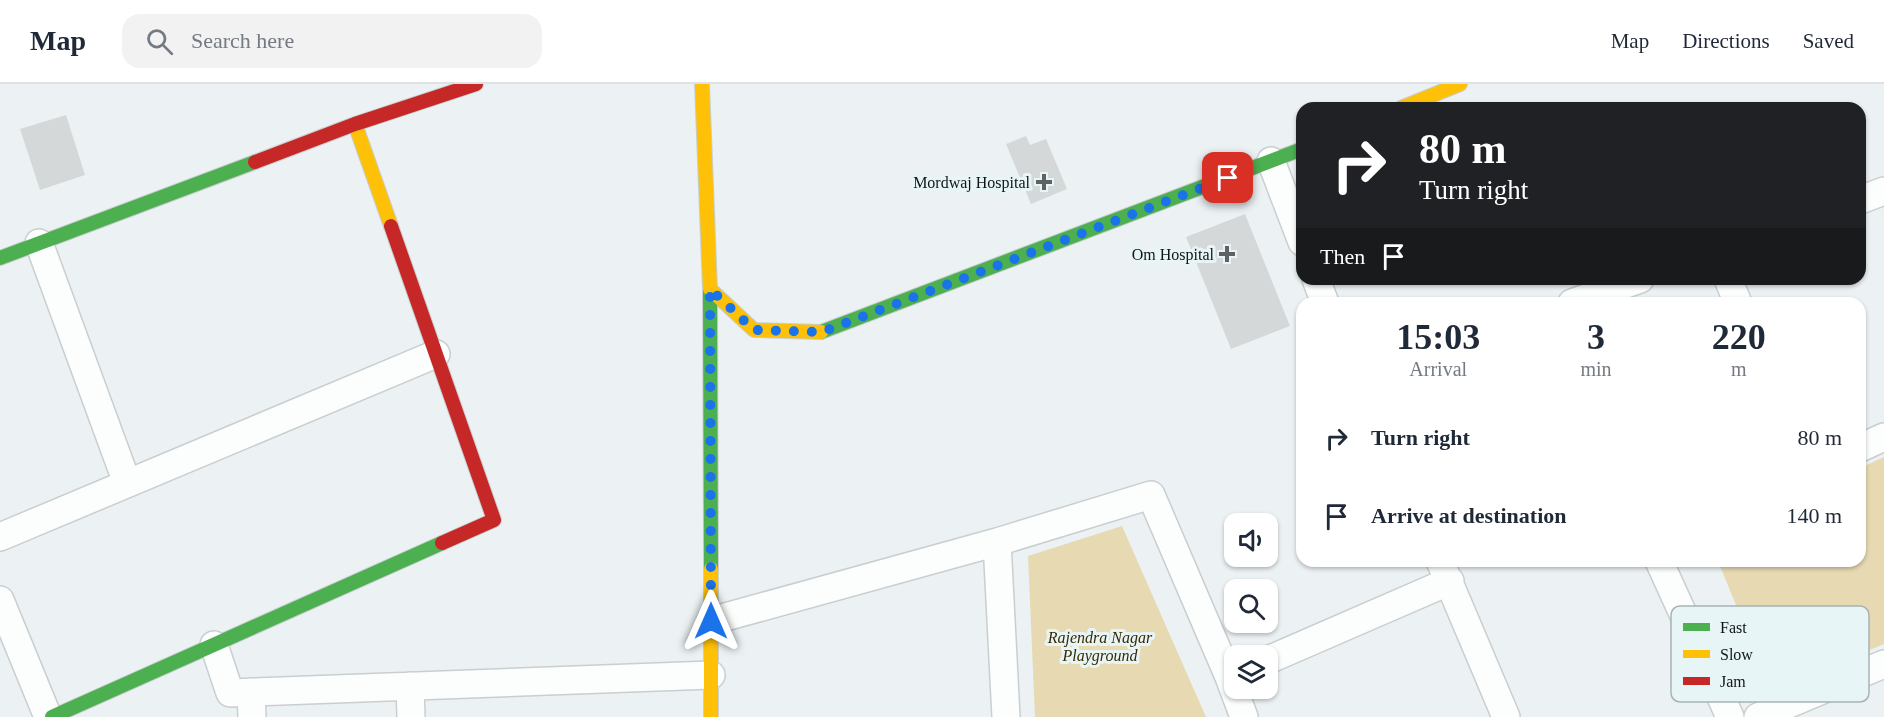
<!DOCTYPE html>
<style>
body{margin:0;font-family:"Times New Roman",serif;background:#f2f2f3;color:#1f2937;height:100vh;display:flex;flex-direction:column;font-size:22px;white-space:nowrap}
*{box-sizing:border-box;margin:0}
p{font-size:20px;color:#747a83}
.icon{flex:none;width:33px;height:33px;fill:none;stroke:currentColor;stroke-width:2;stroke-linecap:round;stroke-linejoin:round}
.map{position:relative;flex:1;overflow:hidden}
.side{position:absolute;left:1296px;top:213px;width:570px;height:270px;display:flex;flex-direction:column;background:#fff;border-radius:18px;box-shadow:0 2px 4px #0004}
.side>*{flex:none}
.guide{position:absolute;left:1296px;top:18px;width:570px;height:183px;border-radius:18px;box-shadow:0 2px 4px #0004;background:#202124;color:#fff;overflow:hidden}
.tools{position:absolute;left:1224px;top:429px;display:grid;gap:12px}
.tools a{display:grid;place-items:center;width:54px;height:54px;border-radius:12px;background:#fff;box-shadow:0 2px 4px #0004;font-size:30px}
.pin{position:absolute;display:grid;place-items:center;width:51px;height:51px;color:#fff;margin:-26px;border-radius:12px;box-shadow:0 3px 9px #0006}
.me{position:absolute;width:66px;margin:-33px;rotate:0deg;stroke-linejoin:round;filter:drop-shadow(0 0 4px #0008)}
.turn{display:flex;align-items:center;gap:21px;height:126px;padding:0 24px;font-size:27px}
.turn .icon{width:78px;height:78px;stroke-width:2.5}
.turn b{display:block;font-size:42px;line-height:51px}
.then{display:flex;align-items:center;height:57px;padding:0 24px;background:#0003;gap:12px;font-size:22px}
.eta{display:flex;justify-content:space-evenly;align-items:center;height:102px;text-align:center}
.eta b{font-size:36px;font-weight:600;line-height:42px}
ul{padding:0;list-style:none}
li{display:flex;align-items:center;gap:18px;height:78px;padding:0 24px}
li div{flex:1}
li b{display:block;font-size:22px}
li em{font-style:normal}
header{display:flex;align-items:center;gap:36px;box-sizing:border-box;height:84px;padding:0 30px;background:#fff;border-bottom:2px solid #e0e1e3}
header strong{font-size:28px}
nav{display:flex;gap:33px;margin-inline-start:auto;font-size:21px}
.search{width:420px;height:54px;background:#f2f2f3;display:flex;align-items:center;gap:15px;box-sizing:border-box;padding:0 21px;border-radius:18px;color:#747a83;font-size:22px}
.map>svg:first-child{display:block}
.green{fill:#e7d9b2}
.building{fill:#d4d8d9}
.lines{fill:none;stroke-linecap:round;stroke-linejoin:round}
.street-casing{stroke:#c9cecf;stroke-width:30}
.fast-casing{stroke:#c9cecf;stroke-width:16}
.slow-casing{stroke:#c9cecf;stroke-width:16}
.jam-casing{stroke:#c9cecf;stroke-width:16}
.street{stroke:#fcfdfd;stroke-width:27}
.fast{stroke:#4caf50;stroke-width:14}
.slow{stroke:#ffc107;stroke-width:14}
.jam{stroke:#c62828;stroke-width:14}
.route{stroke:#1a73e8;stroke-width:10;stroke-dasharray:0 18}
.poi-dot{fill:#5e6264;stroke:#e8f5f7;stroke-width:2}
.labels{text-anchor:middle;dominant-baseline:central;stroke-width:6;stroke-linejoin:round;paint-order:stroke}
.poi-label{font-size:16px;fill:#111516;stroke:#e8f5f7;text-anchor:end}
.park-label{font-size:16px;font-style:italic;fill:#382900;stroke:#e8f5f7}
.key{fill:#e8f5f7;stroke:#a8b2b4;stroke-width:1.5}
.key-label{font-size:16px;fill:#111516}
</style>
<header>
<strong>Map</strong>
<div class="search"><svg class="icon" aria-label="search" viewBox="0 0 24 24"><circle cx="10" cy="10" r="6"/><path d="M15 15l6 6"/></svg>Search here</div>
<nav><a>Map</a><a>Directions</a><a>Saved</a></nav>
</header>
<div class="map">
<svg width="1884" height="633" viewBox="0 0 1884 633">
<rect width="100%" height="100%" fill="#ecf2f4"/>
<path class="green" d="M1884,373V560L1771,607L1718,477H1860V384Z
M1122,442L1206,633H1035L1028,472Z"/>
<path class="building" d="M66,31L85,91L40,106L20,45Z
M1026,52L1030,61L1046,55L1067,105L1031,120L1006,60Z
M1245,130L1290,242L1231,265L1186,153Z"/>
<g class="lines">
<g class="street-casing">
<path id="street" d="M1271,77L1302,158
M1860,116L1884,107
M39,159L127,399
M1316,195L1325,219
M1728,195L1738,219
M1572,219L1640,195
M1860,364L1884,353
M0,453L436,270
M997,458L1006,633
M1440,477L1506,633
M1659,477L1730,633
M0,516L48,633
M711,537L997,458L1151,411L1229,593L1234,590
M214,561L230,609L711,591
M1268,576L1450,497
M1229,593L1244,633
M410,602L411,633
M251,608L252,633
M1758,633L1884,580"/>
</g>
<g class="fast-casing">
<path id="fast" d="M0,174L255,78
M710,205L711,485
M821,248L1302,65
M52,633L442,459"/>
</g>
<g class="slow-casing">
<path id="slow" d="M702,0L710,205L754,246L821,248
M1401,24L1460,0
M355,40L391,142
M711,485V633"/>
</g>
<g class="jam-casing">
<path id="jam" d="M255,78L355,40L476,0
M391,142L494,436L442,459"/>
</g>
<use href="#street" class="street"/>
<use href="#fast" class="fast"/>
<use href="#slow" class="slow"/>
<use href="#jam" class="jam"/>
</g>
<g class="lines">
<path class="route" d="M711,537L710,205L754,246L822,248L1228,94"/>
</g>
<g class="poi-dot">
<path d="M1041 89h6v6h6v6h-6v6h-6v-6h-6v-6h6z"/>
<path d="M1224 161h6v6h6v6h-6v6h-6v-6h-6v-6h6z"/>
</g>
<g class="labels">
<g class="poi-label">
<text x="1030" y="98">Mordwaj Hospital</text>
<text x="1214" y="170">Om Hospital</text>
</g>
<g class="park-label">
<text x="1100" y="553">Rajendra Nagar<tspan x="1100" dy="18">Playground</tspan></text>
</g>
</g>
<rect x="1671" y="522" width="198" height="96" rx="9" class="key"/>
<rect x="1683" y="539" width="27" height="8" fill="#4caf50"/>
<rect x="1683" y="566" width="27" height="8" fill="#ffc107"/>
<rect x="1683" y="593" width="27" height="8" fill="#c62828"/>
<g class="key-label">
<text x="1720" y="549">Fast</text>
<text x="1720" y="576">Slow</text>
<text x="1720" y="603">Jam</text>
</g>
</svg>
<div class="tools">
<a><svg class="icon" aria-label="sound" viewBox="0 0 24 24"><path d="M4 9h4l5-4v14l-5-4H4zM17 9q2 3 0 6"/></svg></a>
<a><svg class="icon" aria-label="search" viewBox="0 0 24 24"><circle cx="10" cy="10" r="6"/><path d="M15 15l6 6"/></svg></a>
<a><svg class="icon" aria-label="layers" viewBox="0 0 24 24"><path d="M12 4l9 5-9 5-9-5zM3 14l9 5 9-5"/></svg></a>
</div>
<div class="pin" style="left:1228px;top:94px;background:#d93025"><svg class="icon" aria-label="arrive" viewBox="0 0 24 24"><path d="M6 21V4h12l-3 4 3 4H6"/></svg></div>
<svg class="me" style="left:711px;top:537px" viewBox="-20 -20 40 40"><path d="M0-17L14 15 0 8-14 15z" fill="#1a73e8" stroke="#fff" stroke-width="4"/></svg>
<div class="guide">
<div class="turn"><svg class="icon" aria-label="right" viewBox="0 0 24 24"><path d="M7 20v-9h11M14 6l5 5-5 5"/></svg><div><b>80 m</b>Turn right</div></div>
<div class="then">Then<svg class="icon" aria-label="arrive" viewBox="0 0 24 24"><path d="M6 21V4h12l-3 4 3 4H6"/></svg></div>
</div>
<section class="side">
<div class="eta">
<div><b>15:03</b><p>Arrival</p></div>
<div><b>3</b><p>min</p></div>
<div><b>220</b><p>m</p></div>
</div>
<ul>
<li><svg class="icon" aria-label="right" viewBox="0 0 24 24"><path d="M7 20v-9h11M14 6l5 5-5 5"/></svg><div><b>Turn right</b></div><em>80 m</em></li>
<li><svg class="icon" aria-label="arrive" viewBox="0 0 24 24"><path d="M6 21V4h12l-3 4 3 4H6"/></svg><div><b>Arrive at destination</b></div><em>140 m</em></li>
</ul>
</section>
</div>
